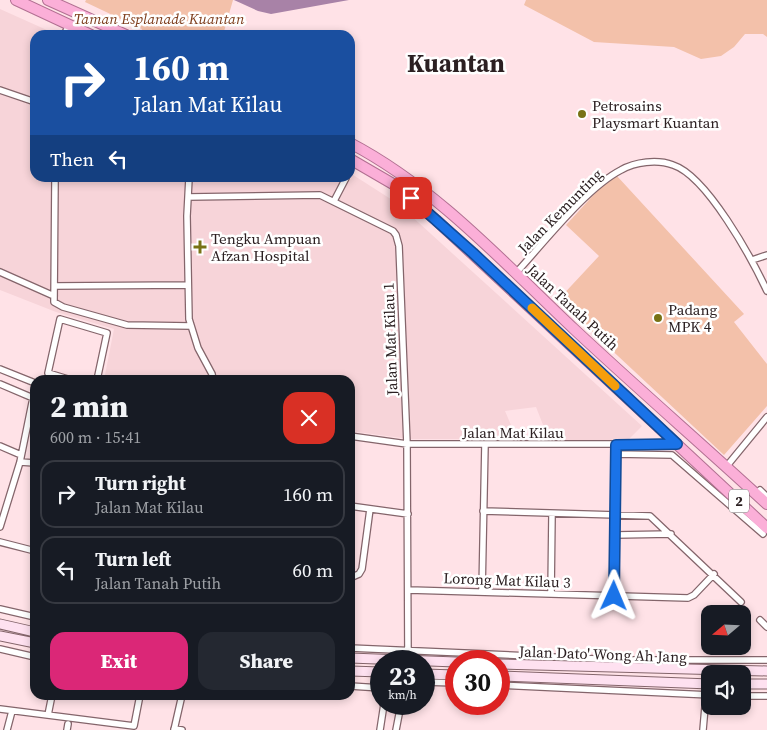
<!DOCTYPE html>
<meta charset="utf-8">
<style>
body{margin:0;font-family:"Source Serif 4",serif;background:#242831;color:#f1f3f6;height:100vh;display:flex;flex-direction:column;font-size:19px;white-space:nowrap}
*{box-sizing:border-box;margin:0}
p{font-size:16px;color:#9ea1a6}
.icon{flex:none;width:28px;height:28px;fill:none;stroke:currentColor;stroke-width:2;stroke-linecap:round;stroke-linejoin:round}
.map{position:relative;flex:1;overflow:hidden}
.side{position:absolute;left:30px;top:375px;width:325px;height:325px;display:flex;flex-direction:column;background:#171b24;border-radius:15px;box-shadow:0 2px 8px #0003}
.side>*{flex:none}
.guide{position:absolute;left:30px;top:30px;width:325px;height:152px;border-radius:15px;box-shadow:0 2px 8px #0003;background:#1a4fa0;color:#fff;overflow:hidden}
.needle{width:32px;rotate:251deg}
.tools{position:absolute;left:701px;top:605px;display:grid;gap:10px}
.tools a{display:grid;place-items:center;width:50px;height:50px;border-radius:10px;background:#171b24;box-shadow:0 2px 8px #0003;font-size:25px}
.speed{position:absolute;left:370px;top:650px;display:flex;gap:10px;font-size:25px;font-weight:700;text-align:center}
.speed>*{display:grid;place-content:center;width:65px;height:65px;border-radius:50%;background:#171b24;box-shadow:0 2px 8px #0003;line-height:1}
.speed small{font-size:12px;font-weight:400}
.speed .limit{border:8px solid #d22;background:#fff;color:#111}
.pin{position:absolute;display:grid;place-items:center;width:42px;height:42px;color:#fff;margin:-21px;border-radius:10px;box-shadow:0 2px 8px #0006}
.me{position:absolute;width:55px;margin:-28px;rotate:1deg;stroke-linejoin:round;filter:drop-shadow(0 0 4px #0008)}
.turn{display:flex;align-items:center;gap:18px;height:105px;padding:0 20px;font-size:22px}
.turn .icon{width:65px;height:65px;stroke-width:2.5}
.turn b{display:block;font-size:35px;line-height:42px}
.then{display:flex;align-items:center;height:48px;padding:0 20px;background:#0003;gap:10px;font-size:19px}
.round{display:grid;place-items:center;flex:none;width:52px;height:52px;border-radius:15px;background:#242831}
.overview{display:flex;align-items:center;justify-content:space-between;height:85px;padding:0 20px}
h1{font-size:30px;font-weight:800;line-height:38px}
.primary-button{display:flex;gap:10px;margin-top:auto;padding:10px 20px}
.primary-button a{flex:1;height:58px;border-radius:15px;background:#db2777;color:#fff;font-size:20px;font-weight:800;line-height:58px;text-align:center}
.primary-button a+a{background:#242831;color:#f1f3f6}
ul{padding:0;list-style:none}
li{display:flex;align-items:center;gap:15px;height:68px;margin:0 10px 8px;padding:0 10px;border:2px solid #363941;border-radius:15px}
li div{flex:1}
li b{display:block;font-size:19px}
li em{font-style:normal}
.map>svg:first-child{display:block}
.built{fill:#f7d4d9}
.green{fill:#f3c1aa}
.water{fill:#a882a7}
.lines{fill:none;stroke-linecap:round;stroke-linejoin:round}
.minor-casing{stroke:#84656b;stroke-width:8}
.secondary-casing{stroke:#84656b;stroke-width:11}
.trunk-casing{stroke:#b27092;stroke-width:12}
.minor{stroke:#fff;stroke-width:5.5}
.secondary{stroke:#fee1f0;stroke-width:9}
.trunk{stroke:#fbafd8;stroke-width:10}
.route-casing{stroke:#114b97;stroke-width:12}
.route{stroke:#1a73e8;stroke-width:9}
.slow{stroke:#f59e0b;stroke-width:9}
.poi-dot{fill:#787215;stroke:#fff;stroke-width:2}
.labels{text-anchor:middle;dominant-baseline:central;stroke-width:5;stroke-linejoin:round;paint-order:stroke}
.shield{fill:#fff;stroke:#6b6364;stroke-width:1}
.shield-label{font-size:14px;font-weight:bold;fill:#2c2022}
.park-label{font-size:15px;font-style:italic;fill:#7e3e1c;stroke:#fff}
.poi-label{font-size:15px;fill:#2c2022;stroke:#fff;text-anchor:start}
.street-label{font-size:15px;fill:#2c2022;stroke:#fff}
.town-label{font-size:25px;font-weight:bold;fill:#2c2022;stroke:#fff}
</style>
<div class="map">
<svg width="767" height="730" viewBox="0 0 767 730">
<rect width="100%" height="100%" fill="#ffe2e7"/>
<path class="built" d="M0,9L58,35H35V178H350V173L397,203L642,426L628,440H549L536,407L505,411L511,425L509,426V439H409L350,431V380H104L114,329L56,312L0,290Z"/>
<path class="green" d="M86,0H233L223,35H144L140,33L142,29L85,2Z
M526,0H767V37L763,34H745L734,47L721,56L701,59L674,47L594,42L524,5Z
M617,176L744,314L734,322L767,364V406L724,455L558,300L599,256L566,225L599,189Z"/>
<path class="water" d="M234,0H349L271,14L258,11Z"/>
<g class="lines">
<g class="minor-casing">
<path id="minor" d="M64,35L69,25
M0,90L35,102
M55,178L54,302L63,307L127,325L191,326
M189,178L187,216L189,319L198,348L212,374L213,380
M188,197L320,195L393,231L396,235L399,246L407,444L408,661
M334,201L346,178
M752,260L767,255
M0,272L54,296
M515,274C543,244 586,188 621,170C635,162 657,159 673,165C707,176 752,259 767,291
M55,286L188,285
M0,369L35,383
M71,380L48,373L60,319L107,333L97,380
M0,384L33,398
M350,436L407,444H677
M0,446L21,455
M616,454L672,455L763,534
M20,462L35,463
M726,467L767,417
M756,494L760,490L767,497
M350,506L408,514
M483,511L650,516L741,602
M0,527L20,462L35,388
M615,535L671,534
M0,542L35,551
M350,578L359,574L362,569L370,509
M409,590L688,598L694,595L714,574
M482,592L485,444
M551,594L552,514
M614,596L616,451
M0,609L35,617
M760,620L767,627
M350,648L620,660H767
M0,649L35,657
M424,682L456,683
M499,685L710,695
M350,686L381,688
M742,696H767
M0,709L134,726L140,695
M48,715L52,695
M174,729L182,730
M7,730L12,711
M67,730L68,724
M174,730L182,695
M380,730L384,704
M396,730L401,704
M703,730L707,684"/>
</g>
<g class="secondary-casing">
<path id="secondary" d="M0,624L35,632
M0,636L35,643
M350,658L456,662
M499,664L767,671
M350,671L381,672
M424,674L456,675
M499,676L710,684
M742,684H767"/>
</g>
<g class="trunk-casing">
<path id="trunk" d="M16,0L91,35
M48,0L126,35
M350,143C436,188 504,263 574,329C637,388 703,445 767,504
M350,159L393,184L436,220L767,528"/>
</g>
<use href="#minor" class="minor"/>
<use href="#secondary" class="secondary"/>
<use href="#trunk" class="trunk"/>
</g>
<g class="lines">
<g class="route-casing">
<path id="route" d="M411,198L473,253L677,444L616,445L614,596"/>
</g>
<use href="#route" class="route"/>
<path class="slow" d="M532,308L615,386"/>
</g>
<g class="poi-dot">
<circle cx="582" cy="114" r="5"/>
<path d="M197.5 239.5h5v5h5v5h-5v5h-5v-5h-5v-5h5z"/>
<circle cx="658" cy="318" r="5"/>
</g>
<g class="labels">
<rect class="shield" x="729" y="489.5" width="20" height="23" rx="4"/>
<g class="shield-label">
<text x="739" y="501">2</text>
</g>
<g class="park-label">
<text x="159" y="18">Taman Esplanade Kuantan</text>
</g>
<g class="poi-label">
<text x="592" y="105">Petrosains<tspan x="592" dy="17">Playsmart Kuantan</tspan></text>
<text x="211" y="238">Tengku Ampuan<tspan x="211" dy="17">Afzan Hospital</tspan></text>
<text x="668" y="309">Padang<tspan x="668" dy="17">MPK 4</tspan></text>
</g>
<g class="street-label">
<text transform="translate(560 211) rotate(-45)">Jalan Kemunting</text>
<text transform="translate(573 307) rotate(43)">Jalan Tanah Putih</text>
<text transform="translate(390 339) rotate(-92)">Jalan Mat Kilau 1</text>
<text x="513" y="432">Jalan Mat Kilau</text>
<text transform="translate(507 580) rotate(2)">Lorong Mat Kilau 3</text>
<text transform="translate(603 654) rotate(2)">Jalan Dato' Wong Ah Jang</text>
</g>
<g class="town-label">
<text x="456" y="63">Kuantan</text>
</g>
</g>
</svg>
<div class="tools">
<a><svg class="needle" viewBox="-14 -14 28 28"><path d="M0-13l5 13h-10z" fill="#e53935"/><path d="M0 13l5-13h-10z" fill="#9ea1a6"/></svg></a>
<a><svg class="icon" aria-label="sound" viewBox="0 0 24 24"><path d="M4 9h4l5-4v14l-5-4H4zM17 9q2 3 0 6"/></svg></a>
</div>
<div class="speed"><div>23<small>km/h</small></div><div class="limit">30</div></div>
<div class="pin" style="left:411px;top:198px;background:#d93025"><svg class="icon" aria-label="arrive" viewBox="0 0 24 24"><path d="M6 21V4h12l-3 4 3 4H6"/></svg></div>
<svg class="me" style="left:614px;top:596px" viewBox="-20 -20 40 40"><path d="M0-17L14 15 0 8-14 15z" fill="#1a73e8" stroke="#fff" stroke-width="4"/></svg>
<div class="guide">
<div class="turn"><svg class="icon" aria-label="right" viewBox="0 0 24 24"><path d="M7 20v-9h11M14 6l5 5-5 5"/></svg><div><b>160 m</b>Jalan Mat Kilau</div></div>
<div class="then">Then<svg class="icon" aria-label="left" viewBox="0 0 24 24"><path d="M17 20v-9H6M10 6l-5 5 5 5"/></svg></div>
</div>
<section class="side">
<div class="overview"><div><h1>2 min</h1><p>600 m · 15:41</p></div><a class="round" style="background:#d93025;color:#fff"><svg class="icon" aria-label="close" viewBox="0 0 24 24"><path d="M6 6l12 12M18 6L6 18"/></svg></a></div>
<ul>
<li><svg class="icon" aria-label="right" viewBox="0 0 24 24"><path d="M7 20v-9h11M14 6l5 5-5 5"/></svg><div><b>Turn right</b><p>Jalan Mat Kilau</p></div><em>160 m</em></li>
<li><svg class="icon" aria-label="left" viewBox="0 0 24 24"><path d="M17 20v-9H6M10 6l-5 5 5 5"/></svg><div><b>Turn left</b><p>Jalan Tanah Putih</p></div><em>60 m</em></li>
</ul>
<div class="primary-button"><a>Exit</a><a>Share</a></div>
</section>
</div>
